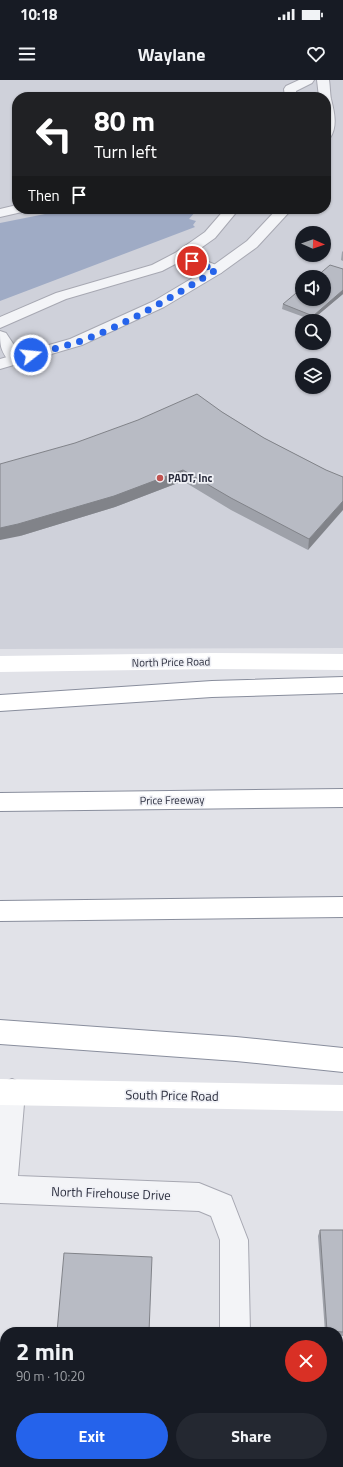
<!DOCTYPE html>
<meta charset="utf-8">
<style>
body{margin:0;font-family:"Titillium Web",sans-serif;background:#242831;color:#f1f3f6;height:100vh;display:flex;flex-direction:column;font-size:15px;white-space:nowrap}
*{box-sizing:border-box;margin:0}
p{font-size:13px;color:#9ea1a6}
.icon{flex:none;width:22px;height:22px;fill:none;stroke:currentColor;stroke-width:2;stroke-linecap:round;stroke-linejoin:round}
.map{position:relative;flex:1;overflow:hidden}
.sheet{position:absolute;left:0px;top:1247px;width:343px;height:140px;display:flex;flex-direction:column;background:#171b24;border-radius:16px 16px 0 0;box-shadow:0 1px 3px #0004}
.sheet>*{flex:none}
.top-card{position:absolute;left:12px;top:12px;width:319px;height:122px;border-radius:16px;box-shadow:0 1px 3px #0004;background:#202124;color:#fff;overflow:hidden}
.needle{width:26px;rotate:92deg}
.controls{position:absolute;left:295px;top:146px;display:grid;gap:8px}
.controls a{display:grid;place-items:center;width:36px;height:36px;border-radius:50%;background:#171b24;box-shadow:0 1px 3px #0004;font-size:20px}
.pin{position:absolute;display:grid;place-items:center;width:34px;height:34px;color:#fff;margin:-17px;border:2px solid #fff;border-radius:50%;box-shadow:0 1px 4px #0007}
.me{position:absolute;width:44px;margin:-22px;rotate:74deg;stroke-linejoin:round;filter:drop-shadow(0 0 3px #0008)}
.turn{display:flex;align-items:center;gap:14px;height:84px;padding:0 16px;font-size:18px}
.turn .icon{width:52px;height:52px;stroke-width:2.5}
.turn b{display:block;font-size:28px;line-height:34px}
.then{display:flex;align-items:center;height:38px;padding:0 16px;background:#0003;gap:8px;font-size:15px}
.round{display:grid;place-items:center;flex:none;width:42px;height:42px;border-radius:21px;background:#242831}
.summary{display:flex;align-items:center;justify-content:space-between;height:68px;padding:0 16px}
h1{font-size:24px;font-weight:700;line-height:30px}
.action{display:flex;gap:8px;margin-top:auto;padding:8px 16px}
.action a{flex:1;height:46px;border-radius:24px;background:#2563eb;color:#fff;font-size:16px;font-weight:700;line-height:46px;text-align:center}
.action a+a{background:#242831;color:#f1f3f6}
.status{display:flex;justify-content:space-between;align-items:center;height:28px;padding:0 20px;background:#171b24;direction:ltr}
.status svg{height:11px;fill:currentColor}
header{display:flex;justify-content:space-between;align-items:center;height:52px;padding:0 16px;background:#171b24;font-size:18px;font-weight:700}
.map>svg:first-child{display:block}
.built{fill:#cfd1da;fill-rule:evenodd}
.water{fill:#9fabc5}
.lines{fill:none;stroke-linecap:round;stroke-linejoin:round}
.pedestrian-casing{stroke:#a7a8b2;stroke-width:2}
.minor-casing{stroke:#a7a8b2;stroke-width:2}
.motorway-casing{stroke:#898e9d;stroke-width:2}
.pedestrian{fill:#f3f4f7;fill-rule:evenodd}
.minor{fill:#f3f4f7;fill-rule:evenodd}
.secondary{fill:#fff;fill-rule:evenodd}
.motorway{fill:#fff;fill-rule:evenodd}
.wall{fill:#9ea1a9}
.shaded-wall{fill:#818389}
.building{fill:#b8bbc4;stroke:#818389}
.route{stroke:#2563eb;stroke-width:7;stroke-dasharray:0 12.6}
.poi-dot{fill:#c15351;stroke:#f0f1f6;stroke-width:1.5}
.labels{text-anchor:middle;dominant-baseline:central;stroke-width:3.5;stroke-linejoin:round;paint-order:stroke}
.poi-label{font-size:11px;font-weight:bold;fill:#2b2e3e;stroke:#f0f1f6;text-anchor:start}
.street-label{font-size:11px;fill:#2b2e3e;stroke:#f0f1f6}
.near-street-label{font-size:13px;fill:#2b2e3e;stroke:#f0f1f6}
</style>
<div class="status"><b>10:18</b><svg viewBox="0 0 49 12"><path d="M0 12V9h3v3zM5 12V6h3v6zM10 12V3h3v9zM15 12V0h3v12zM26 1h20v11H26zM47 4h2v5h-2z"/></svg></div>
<header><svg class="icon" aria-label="menu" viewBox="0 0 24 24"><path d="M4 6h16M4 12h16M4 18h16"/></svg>Waylane<svg class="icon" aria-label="heart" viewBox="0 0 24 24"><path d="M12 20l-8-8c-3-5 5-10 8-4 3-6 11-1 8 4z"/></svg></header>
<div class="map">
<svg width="343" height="1387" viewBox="0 0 343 1387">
<rect width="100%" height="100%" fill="#e1e2e8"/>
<path class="built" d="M0,0H343V568L0,569ZM17,17H326V129H17ZM302,153H324V175H302ZM302,197H324V219H302ZM302,241H324V263H302ZM302,285H324V307H302Z"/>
<path class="water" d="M70,129H201L196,131L189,139L196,141L193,145L195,147L0,221V143Z"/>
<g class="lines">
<g class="pedestrian-casing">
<path id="pedestrian" d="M299,0H314L312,3L296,11L297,17H285L284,9L286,6Z
M17,125V129H24L22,132L0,137V129Z
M225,129H239L215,158L191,175L221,187L223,190L221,193L216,194L211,193L181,181L162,191L66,219L0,248V237L56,213L152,185L175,173L205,152Z
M0,251L6,253L24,280L22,283L16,285L10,283C1,270 0,268 0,251Z"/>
</g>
<g class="minor-casing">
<path id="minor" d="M317,0H329C330,6 330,14 331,19C334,31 338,46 330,58L326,59V17H319Z
M277,129H292L257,167L221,193L164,227L82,265L0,289V279L70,259L154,221L211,187L247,161Z
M12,999L21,1003L25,1012L18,1096L199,1103L231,1116L248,1160L250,1252H220V1160L211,1136L199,1131L0,1123V1009L3,1003Z
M220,1382H252V1387H220Z"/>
</g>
<g class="motorway-casing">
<path id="motorway" d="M343,597V613L212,617L0,631V615L212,601Z
M343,709V727L0,731V713Z
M343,817V837L0,841V821Z
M0,940L236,957L343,968V992L236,981L0,964Z"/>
</g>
<use href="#pedestrian" class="pedestrian"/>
<use href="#minor" class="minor"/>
<path class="secondary" d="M211,573L343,574V590L211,589L0,592V576Z
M0,999L343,1005V1031L0,1025Z"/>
<use href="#motorway" class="motorway"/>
</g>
<path class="wall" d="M343,171V181L341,180L342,172Z
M343,189V214L312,240L282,229L283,224Z
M222,332L264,358L326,390L308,470L231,430L183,401L115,427L20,456Z
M320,1150H343V1256H338V1252H325L318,1156Z
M338,1275H343V1349V1344H338Z"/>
<path class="shaded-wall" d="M343,210V214L312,240L313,236Z
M183,390V401L115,427L20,456L0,460V448Z
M343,421V430L308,470L309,459Z"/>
<path class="building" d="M330,185L343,189V210L313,236L283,224L302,208V219H324V197H316Z
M197,314L222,332L264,358L326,390L343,397V421L309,459L231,418L183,390L114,416L18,444L0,448V384L75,363L138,340Z
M320,1150H343V1252L327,1251Z
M64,1173L152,1177L149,1252H57Z
M338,1275H343V1341H338Z
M26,1382H127L126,1387H25Z"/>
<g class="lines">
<path class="route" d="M31,275C46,271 61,267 75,263C125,246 172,217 216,190L192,181"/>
</g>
<circle class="poi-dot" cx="160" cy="398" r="4"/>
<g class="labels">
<g class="poi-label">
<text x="168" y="398">PADT, Inc</text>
</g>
<g class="street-label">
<text transform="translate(171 582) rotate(-1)">North Price Road</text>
<text transform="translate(172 720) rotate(-1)">Price Freeway</text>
</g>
<g class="near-street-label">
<text transform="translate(172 1015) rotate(1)">South Price Road</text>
<text transform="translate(111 1113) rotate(2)">North Firehouse Drive</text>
</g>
</g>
</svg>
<div class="controls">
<a><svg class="needle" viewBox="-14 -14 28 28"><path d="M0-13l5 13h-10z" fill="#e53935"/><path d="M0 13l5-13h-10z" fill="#9ea1a6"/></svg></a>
<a><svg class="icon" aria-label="sound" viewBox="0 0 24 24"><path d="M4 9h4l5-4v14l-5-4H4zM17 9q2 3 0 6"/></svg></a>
<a><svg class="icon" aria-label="search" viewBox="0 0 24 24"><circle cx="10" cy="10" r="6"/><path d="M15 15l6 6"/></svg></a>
<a><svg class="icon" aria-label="layers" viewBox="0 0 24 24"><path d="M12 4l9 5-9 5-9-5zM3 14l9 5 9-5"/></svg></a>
</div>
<div class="pin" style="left:192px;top:181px;background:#d93025"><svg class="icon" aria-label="arrive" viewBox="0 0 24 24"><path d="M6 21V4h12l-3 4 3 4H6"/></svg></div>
<svg class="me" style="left:31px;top:275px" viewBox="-20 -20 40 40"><circle r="17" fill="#2563eb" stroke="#fff" stroke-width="3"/><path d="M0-11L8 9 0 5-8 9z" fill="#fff"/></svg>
<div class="top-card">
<div class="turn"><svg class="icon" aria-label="left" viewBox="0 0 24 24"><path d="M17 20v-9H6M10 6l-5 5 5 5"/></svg><div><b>80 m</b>Turn left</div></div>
<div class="then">Then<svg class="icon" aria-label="arrive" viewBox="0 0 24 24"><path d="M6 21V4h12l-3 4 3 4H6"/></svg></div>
</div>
<section class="sheet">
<div class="summary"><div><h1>2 min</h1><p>90 m · 10:20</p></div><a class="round" style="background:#d93025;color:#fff"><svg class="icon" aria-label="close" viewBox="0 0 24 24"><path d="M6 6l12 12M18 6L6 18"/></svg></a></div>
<div class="action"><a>Exit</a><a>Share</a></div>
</section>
</div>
